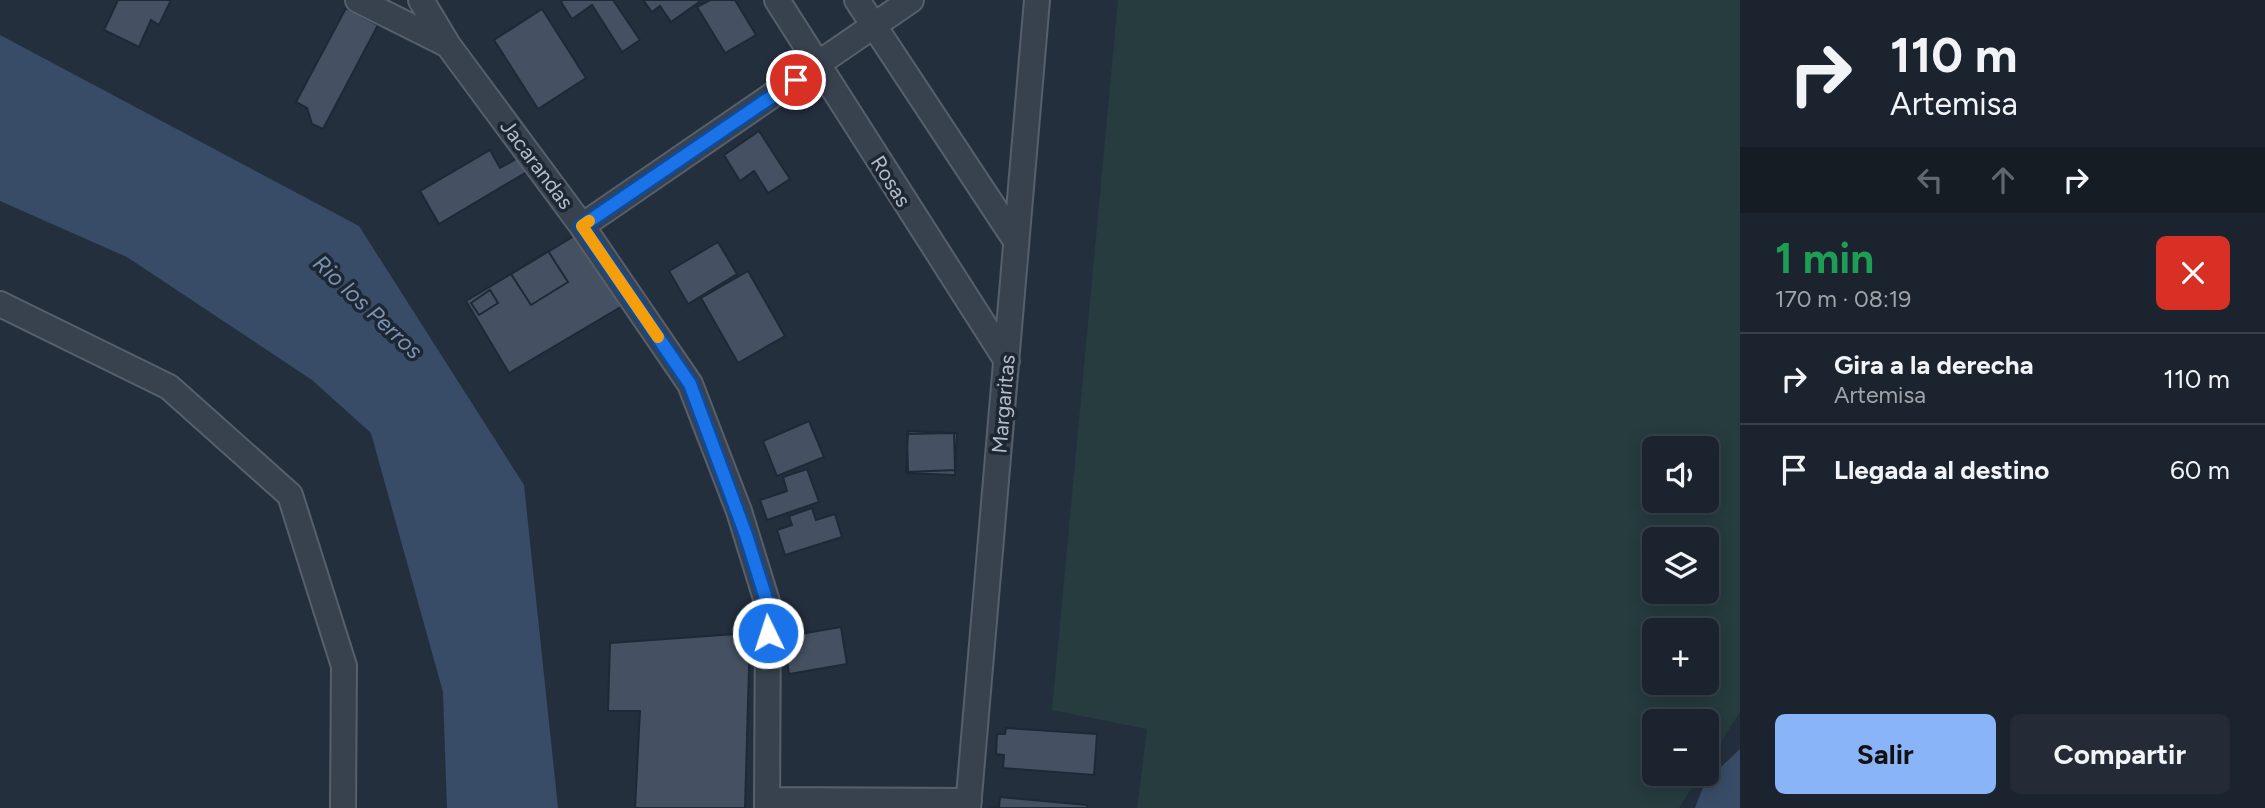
<!DOCTYPE html>
<html lang="es">
<meta charset="utf-8">
<style>
body{margin:0;font-family:Figtree,sans-serif;background:#242b36;color:#f1f3f6;height:100vh;display:flex;flex-direction:column;font-size:26px;white-space:nowrap}
*{box-sizing:border-box;margin:0}
p{font-size:23px;color:#a0a4aa}
.icon{flex:none;width:38px;height:38px;fill:none;stroke:currentColor;stroke-width:2;stroke-linecap:round;stroke-linejoin:round}
.map{position:relative;flex:1;overflow:hidden}
.side{display:flex;flex-direction:column;background:#1b232e;width:525px}
.side>*{flex:none}
.guide{background:#1b232e;color:#f1f3f6;overflow:hidden}
.fabs{position:absolute;left:1642px;top:436px;display:grid;gap:14px}
.fabs a{display:grid;place-items:center;width:77px;height:77px;border-radius:10px;background:#1b232e;box-shadow:0 4px 18px #0003,0 0 0 2px #39404a;font-size:35px}
.pin{position:absolute;display:grid;place-items:center;width:60px;height:60px;color:#fff;margin:-30px;border:4px solid #fff;border-radius:50%;box-shadow:0 2px 7px #0007}
.me{position:absolute;width:77px;margin:-38px;rotate:356deg;stroke-linejoin:round;filter:drop-shadow(0 0 5px #0008)}
.turn{display:flex;align-items:center;gap:24px;height:147px;padding:0 35px;font-size:32px}
.turn .icon{width:91px;height:91px;stroke-width:2.5}
.turn b{display:block;font-size:49px;line-height:60px}
.lanes{display:flex;align-items:center;height:66px;padding:0 35px;background:#0003;justify-content:center;gap:35px;direction:ltr}
.lanes .off{opacity:.35}
.round{display:grid;place-items:center;flex:none;width:74px;height:74px;border-radius:10px;background:#242b36}
.headline{display:flex;align-items:center;justify-content:space-between;height:119px;padding:0 35px}
h1{font-size:42px;font-weight:700;line-height:52px;color:#1e9e55}
.primary-button{display:flex;gap:14px;margin-top:auto;padding:14px 35px}
.primary-button a{flex:1;height:80px;border-radius:10px;background:#8ab4f8;color:#111;font-size:28px;font-weight:700;line-height:80px;text-align:center}
.primary-button a+a{background:#242b36;color:#f1f3f6}
ul{padding:0;list-style:none}
li{display:flex;align-items:center;gap:21px;height:91px;padding:0 35px;border-top:2px solid #39404a}
li div{flex:1}
li b{display:block;font-size:26px}
li em{font-style:normal}
main{display:flex;flex:1;min-height:0}
.map>svg:first-child{display:block}
.green{fill:#263c3f;fill-rule:evenodd}
.water{fill:#394c67}
.building{fill:#455162;stroke:#1f2835;stroke-width:2}
.lines{fill:none;stroke-linecap:round;stroke-linejoin:round}
.street-casing{stroke:#565f6c;stroke-width:28}
.street{stroke:#38414e;stroke-width:24}
.route-casing{stroke:#114b97;stroke-width:18}
.route{stroke:#1a73e8;stroke-width:12}
.slow{stroke:#f59e0b;stroke-width:12}
.labels{text-anchor:middle;dominant-baseline:central;stroke-width:7;stroke-linejoin:round;paint-order:stroke}
.street-label{font-size:21px;fill:#b4bcc9;stroke:#1d2633}
.water-label{font-size:23px;font-style:italic;fill:#7c92b1;stroke:#1d2633}
</style>
<main>
<div class="map">
<svg width="1740" height="808" viewBox="0 0 1740 808">
<rect width="100%" height="100%" fill="#242f3e"/>
<path class="green" d="M1118,0H1740V712L1706,765V721H1654V774H1701L1679,808H1137L1147,729L1052,710ZM1654,448H1706V500H1654ZM1654,539H1706V592H1654ZM1654,630H1706V682H1654Z"/>
<path class="water" d="M0,35L359,226L524,485L558,808H447L443,692L371,433L312,380L127,257L0,201Z
M1740,749V808H1695L1705,782Z"/>
<path class="building" d="M118,0H171L159,25L151,20L139,47L104,30Z
M563,0H613L640,40L622,52L592,5L572,19L561,2Z
M643,0H702L671,22L660,6L652,12Z
M710,0H735L756,35L725,53L697,7Z
M346,8L378,25L323,129L312,124L307,108L296,102Z
M542,9L586,78L538,109L494,40Z
M759,131L790,179L768,193L754,171L740,181L724,155Z
M490,150L500,168L523,155L532,169L439,224L420,191Z
M581,232L624,305L509,373L466,301Z
M718,242L737,274L688,304L669,271Z
M548,251L568,282L531,305L511,274Z
M748,271L785,336L738,363L701,298Z
M490,290L498,303L479,315L471,303Z
M809,421L824,457L777,476L763,441Z
M908,431L957,433L955,475L906,473Z
M954,433L955,470L908,472L907,434Z
M807,469L819,502L767,520L760,500L787,491L783,477Z
M812,508L816,520L835,514L842,537L785,555L777,530L792,525L789,516Z
M841,627L847,664L789,674L783,637Z
M750,633L745,808H635L640,711H608L610,643Z
M1006,728L1097,734L1094,775L1003,768L1004,755L996,754L997,734H1005Z
M1000,797L1087,805V808H990L999,807Z"/>
<g class="lines">
<g class="street-casing">
<path id="street" d="M358,0L448,45
M421,0L448,45L582,226L690,384L739,511L768,605L767,808
M777,0L1007,361
M857,0L1016,241
M582,226L911,0
M0,304L169,387L290,495L344,666L343,808
M768,800L969,801
M968,808L1037,0"/>
</g>
<use href="#street" class="street"/>
</g>
<g class="lines">
<g class="route-casing">
<path id="route" d="M768,633V605L746,535L690,384L582,226L796,80"/>
</g>
<use href="#route" class="route"/>
<path class="slow" d="M589,221L582,226L658,337"/>
</g>
<g class="labels">
<g class="street-label">
<text transform="translate(537 164) rotate(53)">Jacarandas</text>
<text transform="translate(891 181) rotate(58)">Rosas</text>
<text transform="translate(1003 404) rotate(-85)">Margaritas</text>
</g>
<g class="water-label">
<text transform="translate(368 307) rotate(43)">Rio los Perros</text>
</g>
</g>
</svg>
<div class="fabs">
<a><svg class="icon" aria-label="sound" viewBox="0 0 24 24"><path d="M4 9h4l5-4v14l-5-4H4zM17 9q2 3 0 6"/></svg></a>
<a><svg class="icon" aria-label="layers" viewBox="0 0 24 24"><path d="M12 4l9 5-9 5-9-5zM3 14l9 5 9-5"/></svg></a>
<a>+</a>
<a>−</a>
</div>
<div class="pin" style="left:796px;top:80px;background:#d93025"><svg class="icon" aria-label="arrive" viewBox="0 0 24 24"><path d="M6 21V4h12l-3 4 3 4H6"/></svg></div>
<svg class="me" style="left:768px;top:633px" viewBox="-20 -20 40 40"><circle r="17" fill="#1a73e8" stroke="#fff" stroke-width="3"/><path d="M0-11L8 9 0 5-8 9z" fill="#fff"/></svg>
</div>
<section class="side">
<div class="guide">
<div class="turn"><svg class="icon" aria-label="right" viewBox="0 0 24 24"><path d="M7 20v-9h11M14 6l5 5-5 5"/></svg><div><b>110 m</b>Artemisa</div></div>
<div class="lanes"><svg class="icon off" aria-label="left" viewBox="0 0 24 24"><path d="M17 20v-9H6M10 6l-5 5 5 5"/></svg><svg class="icon off" aria-label="ahead" viewBox="0 0 24 24"><path d="M12 20V5M6 11l6-6 6 6"/></svg><svg class="icon" aria-label="right" viewBox="0 0 24 24"><path d="M7 20v-9h11M14 6l5 5-5 5"/></svg></div>
</div>
<div class="headline"><div><h1>1 min</h1><p>170 m · 08:19</p></div><a class="round" style="background:#d93025;color:#fff"><svg class="icon" aria-label="close" viewBox="0 0 24 24"><path d="M6 6l12 12M18 6L6 18"/></svg></a></div>
<ul>
<li><svg class="icon" aria-label="right" viewBox="0 0 24 24"><path d="M7 20v-9h11M14 6l5 5-5 5"/></svg><div><b>Gira a la derecha</b><p>Artemisa</p></div><em>110 m</em></li>
<li><svg class="icon" aria-label="arrive" viewBox="0 0 24 24"><path d="M6 21V4h12l-3 4 3 4H6"/></svg><div><b>Llegada al destino</b></div><em>60 m</em></li>
</ul>
<div class="primary-button"><a>Salir</a><a>Compartir</a></div>
</section>
</main>
